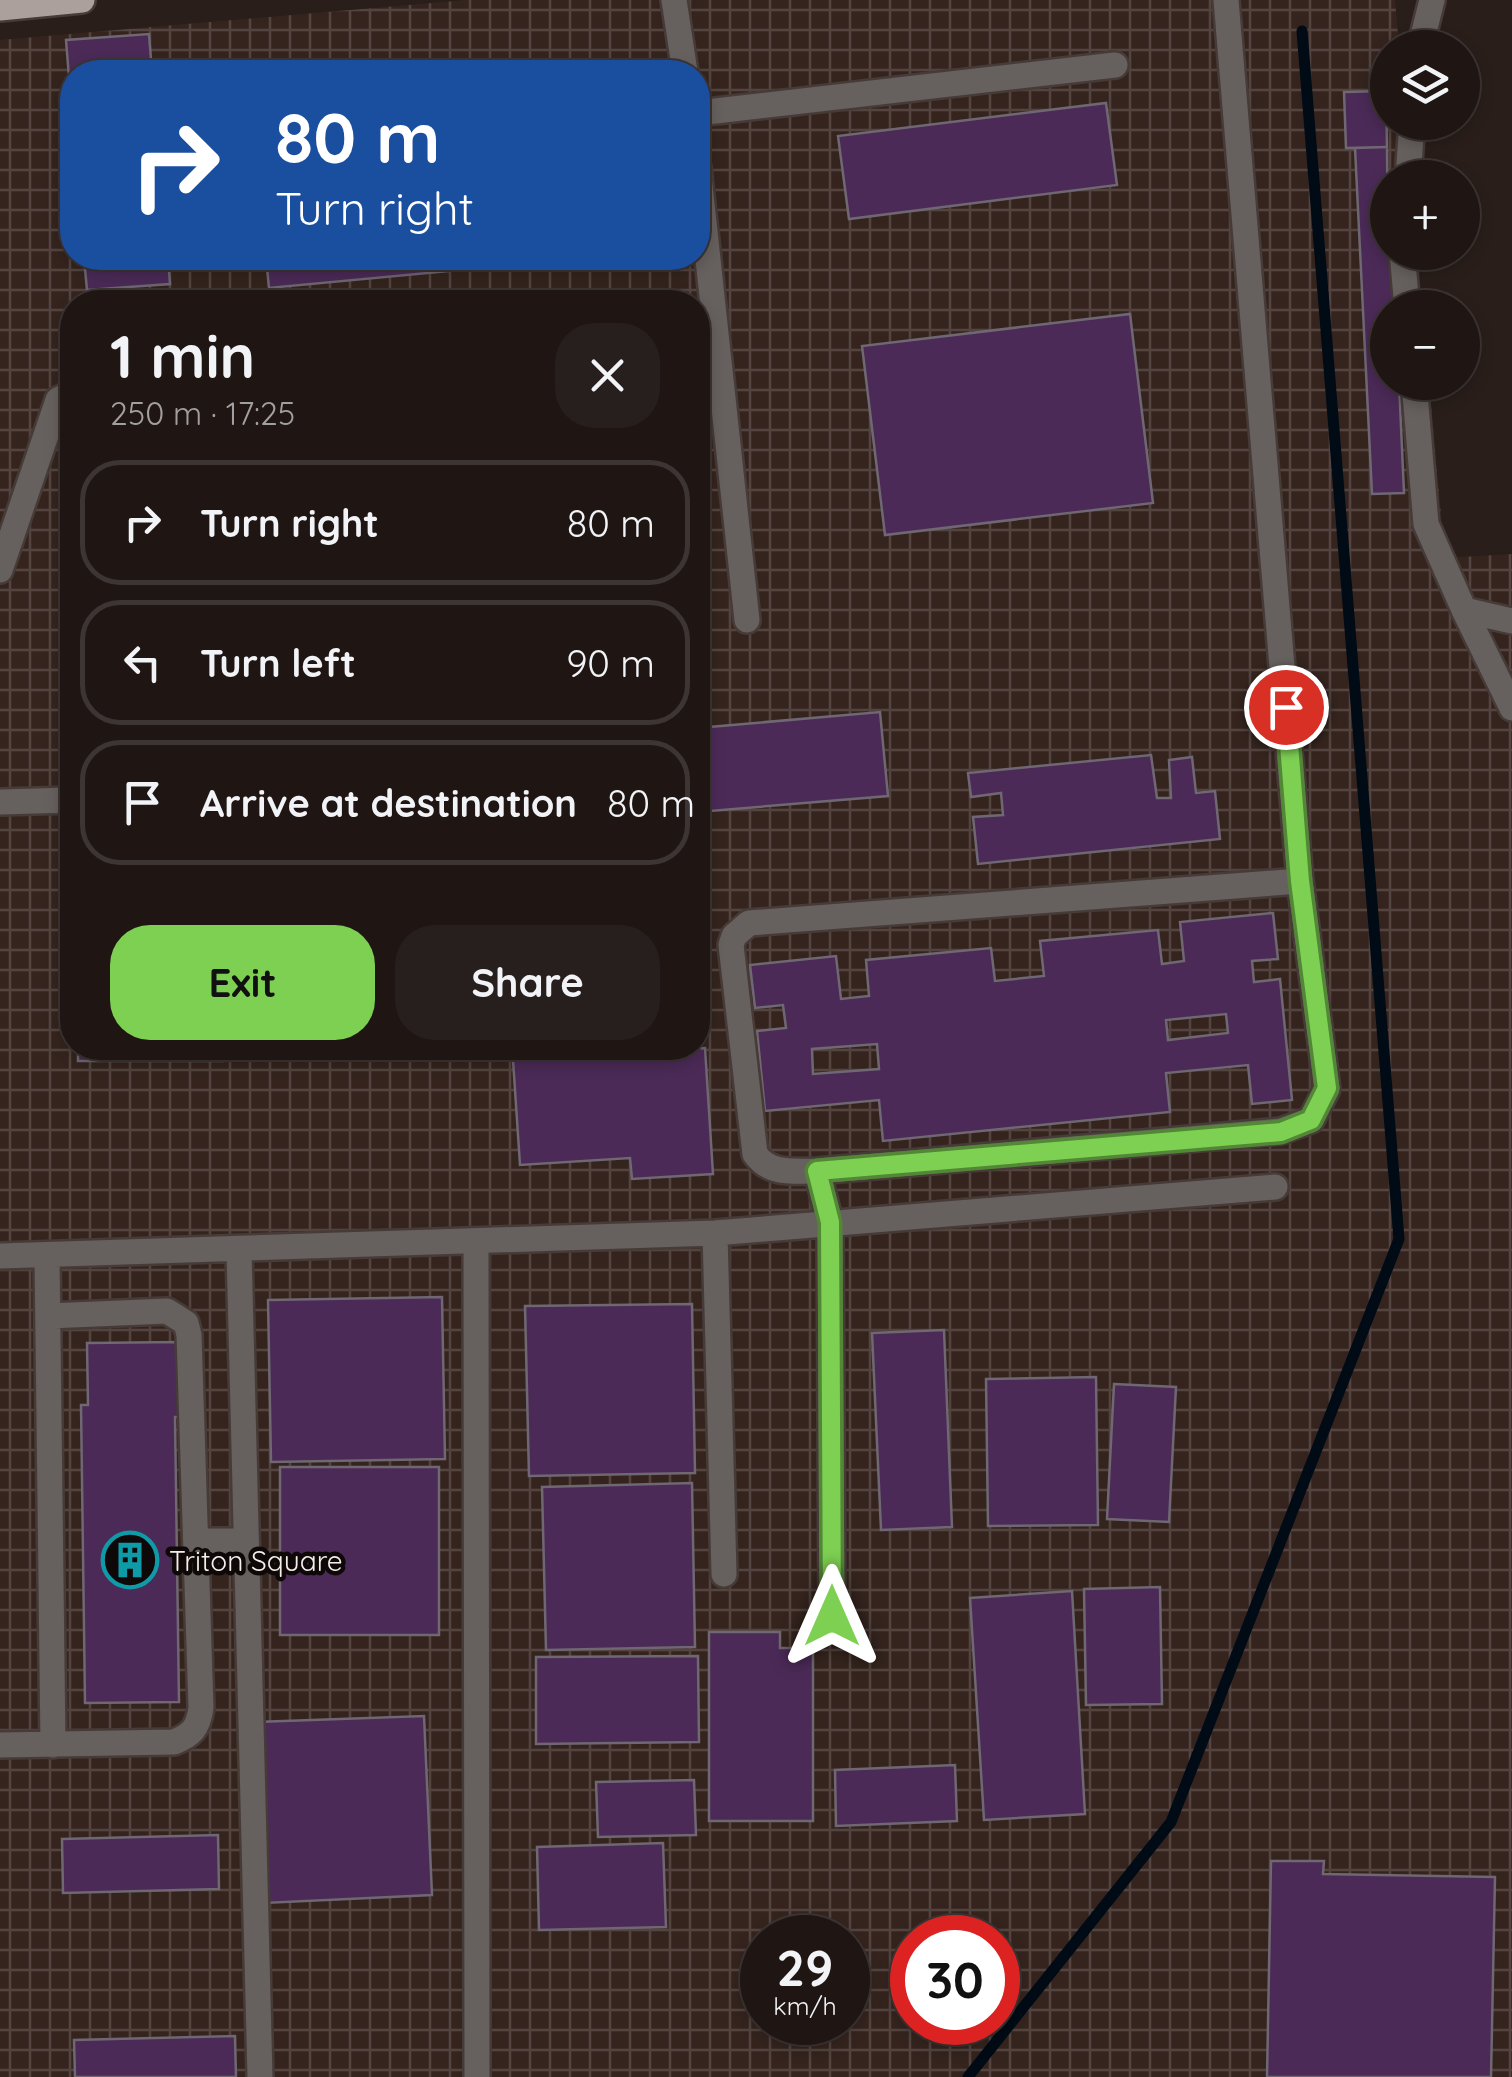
<!DOCTYPE html>
<meta charset="utf-8">
<style>
body{margin:0;font-family:Quicksand,sans-serif;background:#271f1d;color:#f1f3f6;height:100vh;display:flex;flex-direction:column;font-size:38px;white-space:nowrap}
*{box-sizing:border-box;margin:0}
p{font-size:32px;color:#a19fa0}
.icon{flex:none;width:55px;height:55px;fill:none;stroke:currentColor;stroke-width:2;stroke-linecap:round;stroke-linejoin:round}
.map{position:relative;flex:1;overflow:hidden}
.side{position:absolute;left:60px;top:290px;width:650px;height:770px;display:flex;flex-direction:column;background:#1f1614;border-radius:40px;box-shadow:0 5px 15px #0003,0 0 0 2px #3c3534}
.side>*{flex:none}
.hud{position:absolute;left:60px;top:60px;width:650px;height:210px;border-radius:40px;box-shadow:0 5px 15px #0003,0 0 0 2px #3c3534;background:#1a4fa0;color:#fff;overflow:hidden}
.controls{position:absolute;left:1370px;top:30px;display:grid;gap:20px}
.controls a{display:grid;place-items:center;width:110px;height:110px;border-radius:50%;background:#1f1614;box-shadow:0 5px 15px #0003,0 0 0 2px #3c3534;font-size:50px}
.speed{position:absolute;left:740px;top:1915px;display:flex;gap:20px;font-size:50px;font-weight:700;text-align:center}
.speed>*{display:grid;place-content:center;width:130px;height:130px;border-radius:50%;background:#1f1614;box-shadow:0 5px 15px #0003,0 0 0 2px #3c3534;line-height:1}
.speed small{font-size:25px;font-weight:400}
.speed .limit{border:15px solid #d22;background:#fff;color:#111}
.pin{position:absolute;display:grid;place-items:center;width:85px;height:85px;color:#fff;margin:-42px;border:5px solid #fff;border-radius:50%;box-shadow:0 2px 10px #0007}
.me{position:absolute;width:110px;margin:-55px;rotate:0deg;stroke-linejoin:round;filter:drop-shadow(0 0 8px #0008)}
.turn{display:flex;align-items:center;gap:35px;height:210px;padding:0 50px;font-size:45px}
.turn .icon{width:130px;height:130px;stroke-width:2.5}
.turn b{display:block;font-size:70px;line-height:85px}
.round{display:grid;place-items:center;flex:none;width:105px;height:105px;border-radius:40px;background:#271f1d}
.headline{display:flex;align-items:center;justify-content:space-between;height:170px;padding:0 50px}
h1{font-size:60px;font-weight:700;line-height:75px}
.primary-button{display:flex;gap:20px;margin-top:auto;padding:20px 50px}
.primary-button a{flex:1;height:115px;border-radius:40px;background:#7ed053;color:#111;font-size:40px;font-weight:700;line-height:115px;text-align:center}
.primary-button a+a{background:#271f1d;color:#f1f3f6}
ul{padding:0;list-style:none}
li{display:flex;align-items:center;gap:30px;height:125px;margin:0 20px 15px;padding:0 30px;border:5px solid #3c3534;border-radius:40px}
li div{flex:1}
li b{display:block;font-size:38px}
li em{font-style:normal}
.map>svg:first-child{display:block}
.industrial{fill:url(#industrial-grid);fill-rule:evenodd}
.lines{fill:none;stroke-linecap:round;stroke-linejoin:round}
.stream{stroke:#000b15;stroke-width:11}
.building{fill:#4b2a57;stroke:#6f6772;stroke-width:2.5;fill-rule:evenodd}
.minor-casing{stroke:#463b37;stroke-width:30}
.major-casing{stroke:#463b37;stroke-width:30}
.minor{stroke:#66605e;stroke-width:25}
.major{stroke:#aca09c;stroke-width:25}
.route-casing{stroke:#528736;stroke-width:25}
.route{stroke:#7ed053;stroke-width:18}
.labels{text-anchor:middle;dominant-baseline:central;stroke-width:9;stroke-linejoin:round;paint-order:stroke}
.poi-label{font-size:28px;fill:#f6eeeb;stroke:#0e0908;text-anchor:start}
</style>
<div class="map">
<svg width="1512" height="2077" viewBox="0 0 1512 2077">
<defs>
<pattern id="industrial-grid" width="8" height="8" patternUnits="userSpaceOnUse" patternTransform="scale(2.5)"><rect width="8" height="8" fill="#35241e"/><path d="M0 4h8M4 0v8" fill="none" stroke="#53443f"/></pattern>
</defs>
<rect width="100%" height="100%" fill="#291e1a"/>
<path class="industrial" d="M467,0H1395L1399,47L1388,48V122L1406,123L1411,177L1388,178V252L1418,253L1422,307L1388,308V382L1429,383L1445,558L1512,554V2077H0V40ZM72,72H698V258H72ZM72,302H698V1048H72ZM762,1938H848V2022H762ZM912,1938H998V2022H912Z"/>
<g class="lines">
<path class="stream" d="M968,2077L1171,1822L1399,1239L1302,31"/>
</g>
<path class="building" d="M149,34L152,72H72V115L66,40Z
M1386,91L1387,147L1346,148L1344,92Z
M1106,103L1117,185L849,219L838,136Z
M1387,147L1388,252H1392L1395,308H1388V382H1399L1404,493L1372,494L1355,148Z
M84,258H168L170,284L87,290Z
M266,258H588L269,288Z
M1130,314L1153,503L885,535L862,346Z
M71,521H72V599H70Z
M880,712L888,796L698,812V728Z
M1151,755L1157,798H1171L1169,760L1192,757L1196,793L1215,791L1220,839L978,864L973,817L1003,815L1001,793L971,797L968,773Z
M1273,913L1278,959L1252,961L1254,982L1280,979L1292,1100L1252,1104L1248,1065L1166,1073L1170,1112L883,1141L879,1100L765,1111L757,1031L786,1028L783,1005L755,1008L750,965L836,956L841,999L869,996L866,960L991,948L995,981L1044,976L1040,941L1158,930L1162,964L1184,961L1180,922ZM1226,1014L1228,1033L1168,1040L1166,1020ZM877,1044L879,1069L813,1074L812,1049Z
M78,1048H223V1061H78Z
M705,1048L713,1174L632,1179L630,1158L520,1165L513,1060Z
M442,1297L445,1459L271,1462L268,1300Z
M692,1304L695,1473L529,1476L525,1306Z
M944,1330L952,1527L881,1530L872,1333Z
M179,1342L181,1417H175L179,1702L85,1703L81,1405H88L87,1343Z
M1096,1377L1098,1525L988,1526L986,1379Z
M1114,1384L1176,1387L1169,1522L1107,1519Z
M280,1467H439V1635H280Z
M692,1483L695,1647L546,1650L542,1487Z
M1160,1587L1162,1704L1086,1705L1084,1589Z
M1072,1591L1085,1814L984,1820L970,1598Z
M709,1632H780V1648H813V1821H709Z
M698,1656L699,1742L536,1744V1657Z
M424,1716L432,1895L264,1903L256,1722Z
M955,1765L957,1821L836,1826L835,1770Z
M694,1780L696,1835L598,1837L596,1782Z
M218,1835L219,1889L63,1893L62,1839Z
M663,1843L666,1927L539,1930L537,1847Z
M1271,1861H1324L1323,1874L1495,1877L1491,2077H1267Z
M235,2036L236,2077H75L74,2040Z"/>
<g class="lines">
<g class="minor-casing">
<path id="minor" d="M674,0L685,72
M1226,0L1300,881L1327,1089L1311,1120L1281,1131L817,1171C793,1171 770,1175 755,1154L731,945L734,936L749,923L1300,881
M1420,48L1432,0
M698,113L1115,65
M698,167L747,620
M1408,178L1412,122
M1402,252L1407,308
M1414,382L1426,524L1464,610
M0,570L58,400L72,393
M1512,621L1464,610L1512,708
M0,802L72,800
M817,1171L830,1222L832,1615
M715,1233L724,1574
M476,1241L477,2077
M239,1251L260,2077
M47,1255L53,1745
M0,1256L715,1233L1275,1187
M196,1541H246
M0,1745L174,1742C192,1735 198,1728 201,1708L189,1335L186,1323L167,1311L48,1316"/>
</g>
<g class="major-casing">
<path id="major" d="M0,8L82,0"/>
</g>
<use href="#minor" class="minor"/>
<use href="#major" class="major"/>
</g>
<g class="lines">
<g class="route-casing">
<path id="route" d="M832,1616L830,1222L817,1171L1281,1132L1311,1120L1327,1088L1300,881L1286,707"/>
</g>
<use href="#route" class="route"/>
</g>
<defs>
<g id="building-ring" transform="scale(2.875)"><circle r="9.5" fill="#0e0908" stroke="#0f9aa8" stroke-width="1.5"/><path d="M-4-6H4V6H1V3H-1V6H-4ZM-2.5-4.3h1.7v1.8h-1.7ZM.8-4.3h1.7v1.8H.8ZM-2.5-1h1.7V.8h-1.7ZM.8-1h1.7V.8H.8Z" fill="#0f9aa8"/></g>
</defs>
<g fill-rule="evenodd">
<use href="#building-ring" x="130" y="1560"/>
</g>
<g class="labels">
<g class="poi-label">
<text x="169" y="1560">Triton Square</text>
</g>
</g>
</svg>
<div class="controls">
<a><svg class="icon" aria-label="layers" viewBox="0 0 24 24"><path d="M12 4l9 5-9 5-9-5zM3 14l9 5 9-5"/></svg></a>
<a>+</a>
<a>−</a>
</div>
<div class="speed"><div>29<small>km/h</small></div><div class="limit">30</div></div>
<div class="pin" style="left:1286px;top:707px;background:#d93025"><svg class="icon" aria-label="arrive" viewBox="0 0 24 24"><path d="M6 21V4h12l-3 4 3 4H6"/></svg></div>
<svg class="me" style="left:832px;top:1616px" viewBox="-20 -20 40 40"><path d="M0-17L14 15 0 8-14 15z" fill="#7ed053" stroke="#fff" stroke-width="4"/></svg>
<div class="hud">
<div class="turn"><svg class="icon" aria-label="right" viewBox="0 0 24 24"><path d="M7 20v-9h11M14 6l5 5-5 5"/></svg><div><b>80 m</b>Turn right</div></div>
</div>
<section class="side">
<div class="headline"><div><h1>1 min</h1><p>250 m · 17:25</p></div><a class="round"><svg class="icon" aria-label="close" viewBox="0 0 24 24"><path d="M6 6l12 12M18 6L6 18"/></svg></a></div>
<ul>
<li><svg class="icon" aria-label="right" viewBox="0 0 24 24"><path d="M7 20v-9h11M14 6l5 5-5 5"/></svg><div><b>Turn right</b></div><em>80 m</em></li>
<li><svg class="icon" aria-label="left" viewBox="0 0 24 24"><path d="M17 20v-9H6M10 6l-5 5 5 5"/></svg><div><b>Turn left</b></div><em>90 m</em></li>
<li><svg class="icon" aria-label="arrive" viewBox="0 0 24 24"><path d="M6 21V4h12l-3 4 3 4H6"/></svg><div><b>Arrive at destination</b></div><em>80 m</em></li>
</ul>
<div class="primary-button"><a>Exit</a><a>Share</a></div>
</section>
</div>
